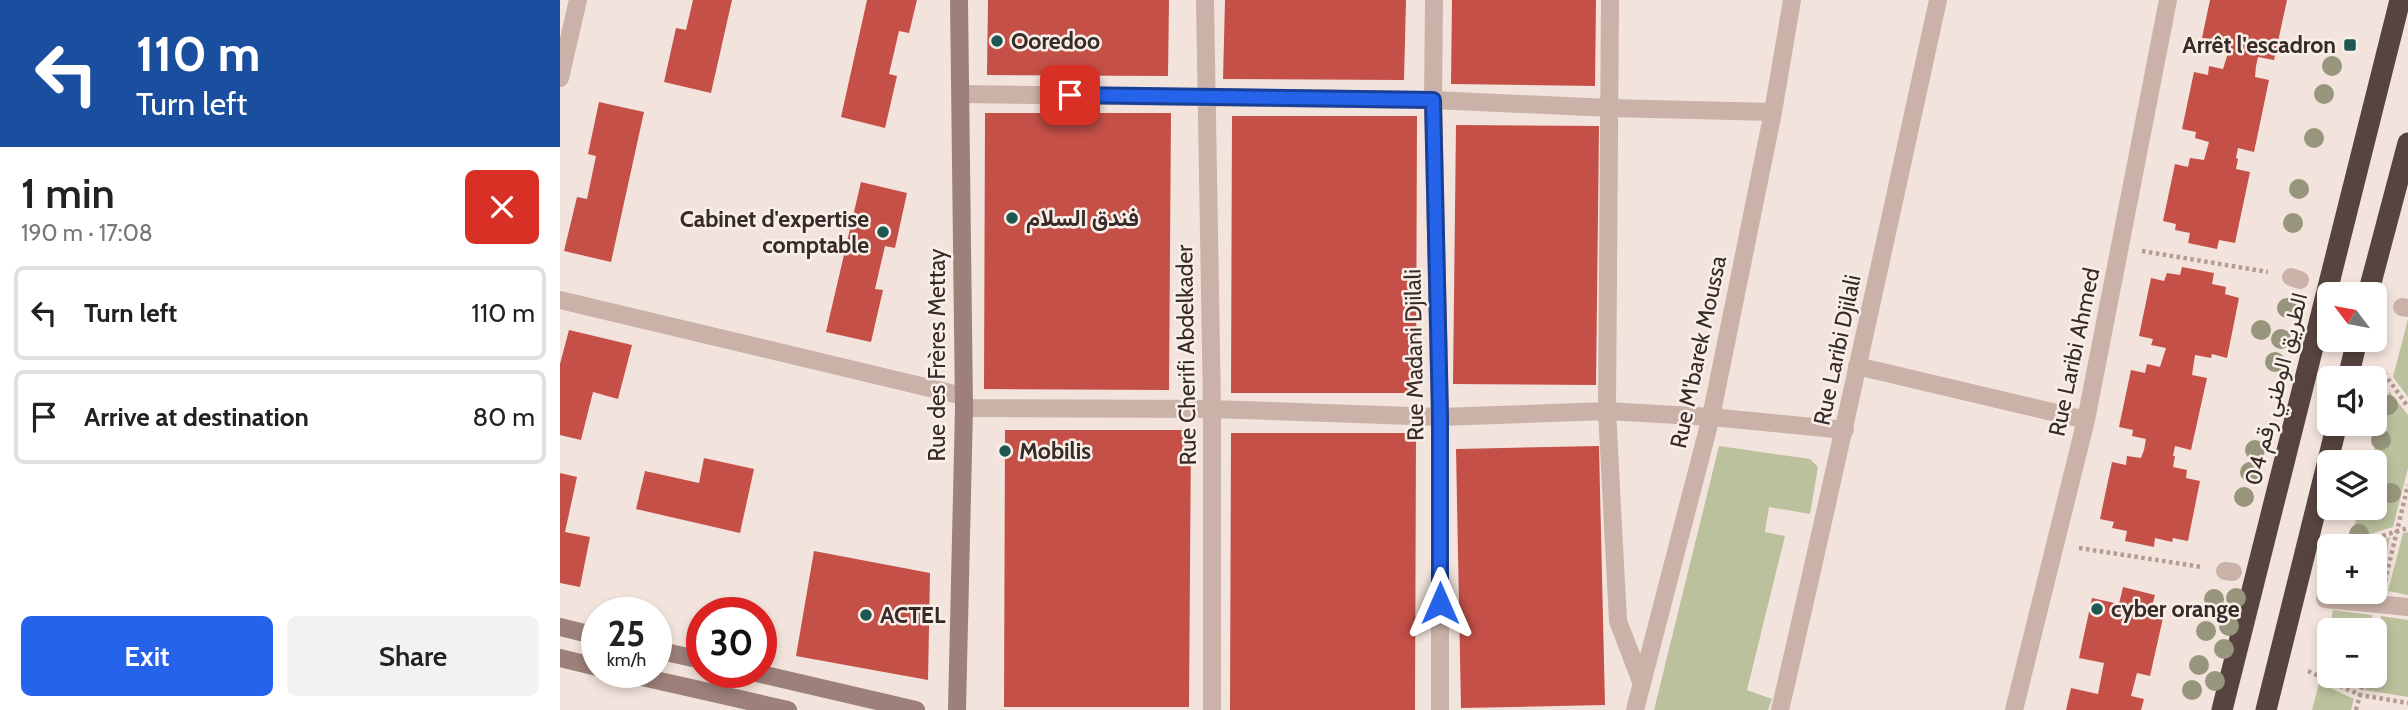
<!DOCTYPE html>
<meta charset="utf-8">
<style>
body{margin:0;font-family:Cabin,Vazirmatn,sans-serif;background:#f2f2f2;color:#222;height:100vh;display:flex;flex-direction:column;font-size:26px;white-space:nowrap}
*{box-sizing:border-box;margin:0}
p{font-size:23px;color:#767676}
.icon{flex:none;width:38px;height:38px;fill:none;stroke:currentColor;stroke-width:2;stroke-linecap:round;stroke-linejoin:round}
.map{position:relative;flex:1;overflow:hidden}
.panel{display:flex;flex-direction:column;background:#fff;width:560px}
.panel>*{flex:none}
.banner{background:#1a4fa0;color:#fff;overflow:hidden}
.needle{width:46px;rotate:302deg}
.tools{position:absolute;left:1757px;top:282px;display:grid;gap:14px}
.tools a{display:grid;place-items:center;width:70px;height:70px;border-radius:10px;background:#fff;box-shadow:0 4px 10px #0003;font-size:35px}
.speed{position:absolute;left:21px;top:597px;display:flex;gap:14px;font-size:35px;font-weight:700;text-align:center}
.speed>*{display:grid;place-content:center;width:91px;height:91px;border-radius:50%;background:#fff;box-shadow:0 4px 10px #0003;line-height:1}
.speed small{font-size:18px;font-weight:400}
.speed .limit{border:10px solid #d22;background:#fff;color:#111}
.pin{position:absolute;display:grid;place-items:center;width:60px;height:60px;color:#fff;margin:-30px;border-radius:14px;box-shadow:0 4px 10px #0006}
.me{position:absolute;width:77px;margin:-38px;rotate:0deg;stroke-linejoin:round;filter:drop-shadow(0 0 5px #0008)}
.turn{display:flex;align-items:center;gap:24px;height:147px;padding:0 21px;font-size:32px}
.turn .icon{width:91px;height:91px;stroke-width:2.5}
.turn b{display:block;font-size:49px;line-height:60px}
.round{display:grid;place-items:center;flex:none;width:74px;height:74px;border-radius:10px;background:#f2f2f2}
.overview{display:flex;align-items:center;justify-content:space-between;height:119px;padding:0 21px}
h1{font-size:42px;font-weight:600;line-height:52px}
.button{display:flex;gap:14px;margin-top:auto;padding:14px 21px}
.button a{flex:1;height:80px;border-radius:10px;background:#2563eb;color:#fff;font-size:28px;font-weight:600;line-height:80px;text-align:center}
.button a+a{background:#f2f2f2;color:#222}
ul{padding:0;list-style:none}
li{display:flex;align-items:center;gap:21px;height:94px;margin:0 14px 10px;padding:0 7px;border:4px solid #e0e0e0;border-radius:10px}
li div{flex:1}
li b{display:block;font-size:26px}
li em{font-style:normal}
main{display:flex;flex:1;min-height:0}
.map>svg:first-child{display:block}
.green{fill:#bbc19c}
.building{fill:#c45048}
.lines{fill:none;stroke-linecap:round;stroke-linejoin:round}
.path{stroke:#b59b92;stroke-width:4.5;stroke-dasharray:3.5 3.5;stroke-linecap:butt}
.street{stroke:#cab2a8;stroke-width:18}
.secondary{stroke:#9d807a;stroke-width:18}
.highway{stroke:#574340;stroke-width:21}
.tree{fill:#97957b}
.route-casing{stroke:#184099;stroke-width:18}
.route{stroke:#2563eb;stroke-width:12}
.poi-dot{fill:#1e5851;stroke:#f9efe9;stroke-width:2.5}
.labels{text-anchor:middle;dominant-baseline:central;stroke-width:5;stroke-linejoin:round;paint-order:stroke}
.poi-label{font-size:23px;font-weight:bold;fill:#372a28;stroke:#f9efe9;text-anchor:start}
.street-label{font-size:23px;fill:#372a28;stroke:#f9efe9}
</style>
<main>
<section class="panel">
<div class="banner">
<div class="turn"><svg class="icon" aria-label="left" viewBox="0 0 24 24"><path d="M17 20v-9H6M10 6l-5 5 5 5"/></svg><div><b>110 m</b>Turn left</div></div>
</div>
<div class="overview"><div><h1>1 min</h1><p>190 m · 17:08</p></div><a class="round" style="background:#d93025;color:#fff"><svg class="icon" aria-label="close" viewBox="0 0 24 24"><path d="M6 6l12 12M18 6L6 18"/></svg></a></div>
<ul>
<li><svg class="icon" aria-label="left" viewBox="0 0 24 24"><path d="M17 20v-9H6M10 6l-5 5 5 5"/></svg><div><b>Turn left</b></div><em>110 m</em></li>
<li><svg class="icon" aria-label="arrive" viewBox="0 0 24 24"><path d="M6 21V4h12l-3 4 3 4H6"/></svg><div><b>Arrive at destination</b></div><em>80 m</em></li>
</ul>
<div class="button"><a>Exit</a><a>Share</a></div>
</section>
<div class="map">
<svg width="1848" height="710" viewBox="0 0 1848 710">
<rect width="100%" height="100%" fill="#f2e4dc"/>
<path class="green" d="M1848,319V397L1833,377Z
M1829,391L1848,415V468L1833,527L1791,540L1799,508H1815V462H1811Z
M1159,446L1250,459L1258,467L1250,514L1209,507L1205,532L1225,536L1187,690L1212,699L1208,710H1094Z
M1848,532V595L1828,591L1843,533Z
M1830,537L1818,591L1815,590V546H1804Z
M1773,610L1812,615L1809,630H1769Z
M1821,616L1848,620V697L1805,690L1808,676H1815V646Z
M1759,683L1794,699L1791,710H1752Z"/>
<path class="building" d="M133,0H172L151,93L104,82L116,28L126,30Z
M307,0H357L349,33L339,31L329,74L337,76L325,128L281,117Z
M428,0H609L608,76L427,75Z
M665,0H846L844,80L663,79Z
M892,0H1036L1035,86L891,84Z
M1650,0H1727L1714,60L1698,57L1696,66L1695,77L1709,80L1694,152L1678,148L1676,158L1678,159L1676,169L1690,172L1675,243L1659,240L1657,249L1628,243L1630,233L1615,230L1616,224L1603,221L1615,164L1628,167L1630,158L1644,160L1649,142L1635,138L1636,132L1622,129L1634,72L1648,75L1649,66L1663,69L1669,50L1654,47L1655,41L1642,38Z
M39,102L84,112L51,262L4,251L17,197L27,199L36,156L28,154Z
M425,113H611L609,390L424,389Z
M672,116H857L856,393H671Z
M896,125L1039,126L1036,385L893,384Z
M301,182L347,193L335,248L325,246L315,289L323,290L311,342L266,332Z
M1622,267L1654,273L1652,284L1666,287L1665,294L1679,298L1667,358L1652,354L1651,358L1635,355L1632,375L1647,378L1631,450L1615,446L1613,456H1615L1613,467L1627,470L1626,478L1640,481L1628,541L1613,538L1612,542L1595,538L1594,547L1565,541L1567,531L1552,528L1554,522L1540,519L1552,462L1566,465L1567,456L1581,458L1584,450L1586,439L1572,436L1573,430L1559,427L1571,370L1585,373L1587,364L1600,367L1606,348L1591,345L1593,339L1579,336L1591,278L1604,281L1607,273L1620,275Z
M9,330L72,345L58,399L33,392L21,440L0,435V364Z
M445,430H631L629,707H444Z
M671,433H856L855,710H670Z
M1039,446L1045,705L901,708L896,449Z
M144,458L194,469L180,533L76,509L85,471L139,483Z
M0,473L17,477L5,532L30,537L20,587L0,583Z
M254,551L370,573L368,680L236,656Z
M1563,587L1595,595L1592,606L1605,609L1590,676L1577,673L1571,696L1584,699L1581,710H1506L1511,688L1538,694L1544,663L1519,658L1532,598L1559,604Z"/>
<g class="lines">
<path class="path" d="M1582,251L1708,272
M1824,373L1848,407
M1789,546L1848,528
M1519,548L1642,567
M1825,581L1848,485
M1748,671L1800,695L1848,703
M1796,710L1805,676"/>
<path class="street" d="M645,0L652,409V710
M874,0L873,100L880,417V710
M1050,0L1047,411L1058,621L1082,684
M0,78L18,0
M400,94L873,100L1050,108L1213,112
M1731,277L1740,280
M0,300L403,396
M1842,307L1848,308
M1297,366L1526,420
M404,408L652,409L880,417L1047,411L1151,417L1285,430
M1665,571L1673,572
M1765,599L1848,607
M1075,710L1151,417L1213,112L1232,0
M1220,710C1275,474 1326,237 1378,0
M1454,710L1526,420L1608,0"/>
<path class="secondary" d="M0,627L37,636
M96,650L142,660
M0,658L37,667
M60,672L228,710
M192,672L356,710
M397,710L404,408L399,0"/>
<path class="highway" d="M1808,294L1848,143
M1788,378L1797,340
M1662,710L1840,0
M1706,710L1777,424"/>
</g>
<g class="tree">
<circle cx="1772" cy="66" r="10"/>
<circle cx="1764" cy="94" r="10"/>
<circle cx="1754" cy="138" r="10"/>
<circle cx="1739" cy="189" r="10"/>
<circle cx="1733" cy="223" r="10"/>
<circle cx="1727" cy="308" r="10"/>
<circle cx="1701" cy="330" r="10"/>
<circle cx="1721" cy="339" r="10"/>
<circle cx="1715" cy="362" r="10"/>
<circle cx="1828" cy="405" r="10"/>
<circle cx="1821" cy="440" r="10"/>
<circle cx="1695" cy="450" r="10"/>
<circle cx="1690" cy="472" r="10"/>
<circle cx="1831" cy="493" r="10"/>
<circle cx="1684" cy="497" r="10"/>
<circle cx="1799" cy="534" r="10"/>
<circle cx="1676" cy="598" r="10"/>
<circle cx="1654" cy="599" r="10"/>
<circle cx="1669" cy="626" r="10"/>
<circle cx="1646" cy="631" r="10"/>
<circle cx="1664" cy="649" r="10"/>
<circle cx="1639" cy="665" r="10"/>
<circle cx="1655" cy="681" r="10"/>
<circle cx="1632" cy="690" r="10"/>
</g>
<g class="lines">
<g class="route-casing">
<path id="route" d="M510,95L873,100L880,416V603"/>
</g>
<use href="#route" class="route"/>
</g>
<g class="poi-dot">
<circle cx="437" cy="41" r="7"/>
<rect x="1783" y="38" width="14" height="14" rx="3.5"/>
<circle cx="452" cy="218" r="7"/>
<circle cx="323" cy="232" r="7"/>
<circle cx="445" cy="451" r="7"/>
<circle cx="1537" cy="609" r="7"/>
<circle cx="306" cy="615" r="7"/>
</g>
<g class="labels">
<g class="poi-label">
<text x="451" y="41">Ooredoo</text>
<text x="1776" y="45" text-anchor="end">Arrêt l'escadron</text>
<text x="466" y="218">فندق السلام</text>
<text x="309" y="219" text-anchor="end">Cabinet d'expertise<tspan x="309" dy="26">comptable</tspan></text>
<text x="459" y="451">Mobilis</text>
<text x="1551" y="609">cyber orange</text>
<text x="320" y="615">ACTEL</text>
</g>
<g class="street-label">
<text transform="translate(1277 350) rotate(-78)">Rue Laribi Djilali</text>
<text transform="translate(1138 352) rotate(-78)">Rue M'barek Moussa</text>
<text transform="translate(1514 352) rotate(-78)">Rue Laribi Ahmed</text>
<text transform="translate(377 355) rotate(-90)">Rue des Frères Mettay</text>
<text transform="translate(626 355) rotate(-91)">Rue Cherifi Abdelkader</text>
<text transform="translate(854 355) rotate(-91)">Rue Madani Djilali</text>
<text transform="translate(1716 389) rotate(-76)">الطريق الوطني رقم 04</text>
</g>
</g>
</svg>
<div class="tools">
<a><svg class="needle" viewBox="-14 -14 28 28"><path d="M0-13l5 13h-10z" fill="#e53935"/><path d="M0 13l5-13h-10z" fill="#767676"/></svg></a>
<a><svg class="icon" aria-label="sound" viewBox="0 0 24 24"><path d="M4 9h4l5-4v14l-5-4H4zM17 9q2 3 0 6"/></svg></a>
<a><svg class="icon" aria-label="layers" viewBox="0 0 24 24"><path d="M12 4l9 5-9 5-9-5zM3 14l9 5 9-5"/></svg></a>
<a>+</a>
<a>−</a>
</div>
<div class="speed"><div>25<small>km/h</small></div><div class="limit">30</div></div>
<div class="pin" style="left:510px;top:95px;background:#d93025"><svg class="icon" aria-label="arrive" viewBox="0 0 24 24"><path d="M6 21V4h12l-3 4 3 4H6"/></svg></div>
<svg class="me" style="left:880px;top:603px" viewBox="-20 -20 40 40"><path d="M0-17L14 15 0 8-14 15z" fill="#2563eb" stroke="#fff" stroke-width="4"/></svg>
</div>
</main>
